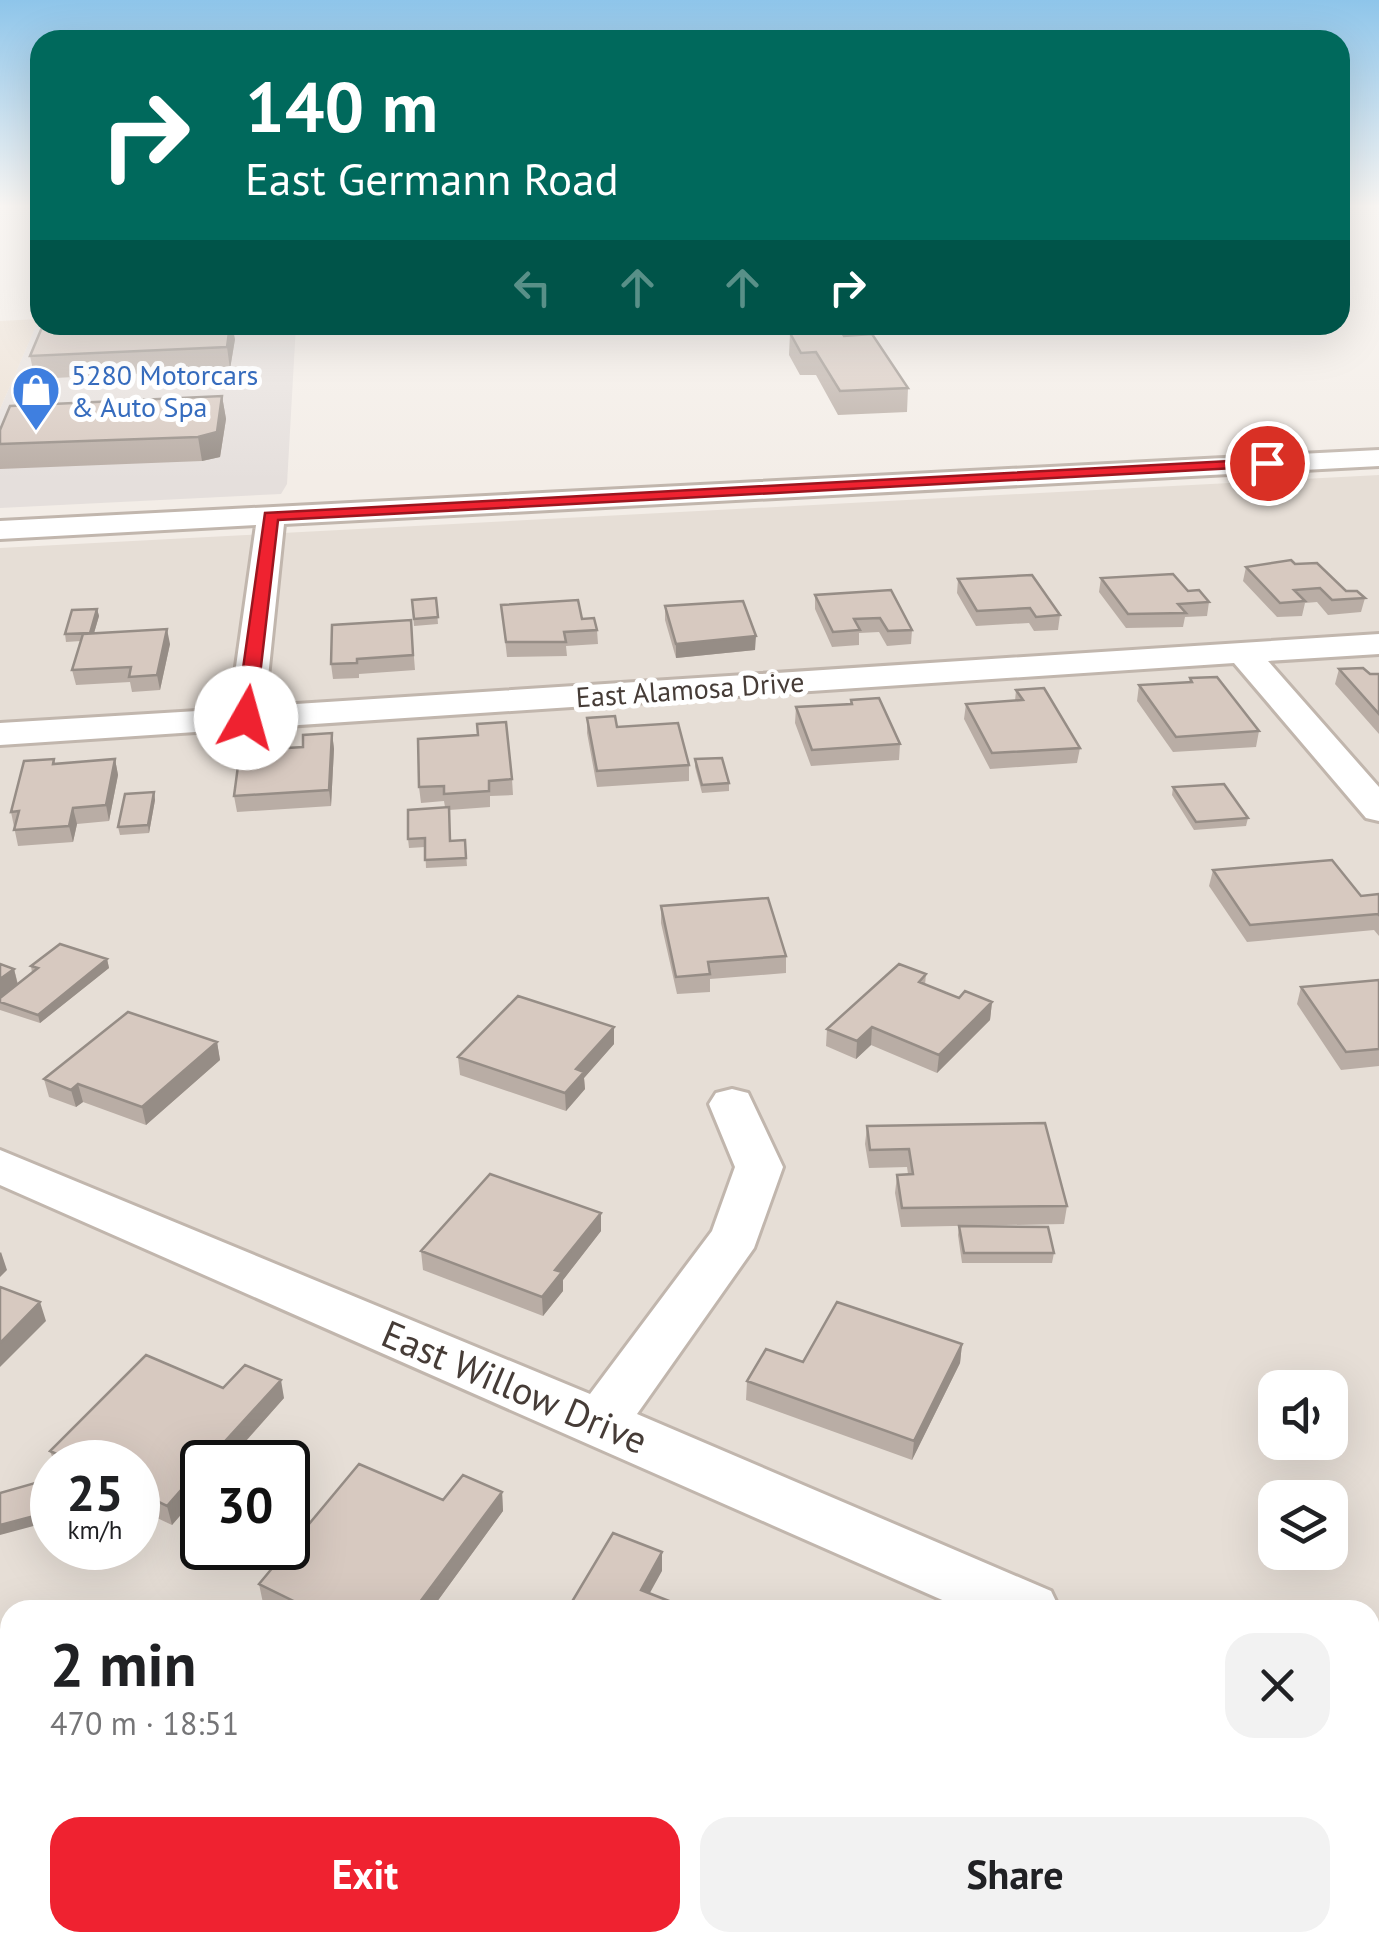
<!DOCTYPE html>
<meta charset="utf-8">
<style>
body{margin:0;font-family:"PT Sans",sans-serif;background:#f2f2f2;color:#202124;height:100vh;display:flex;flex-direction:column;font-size:38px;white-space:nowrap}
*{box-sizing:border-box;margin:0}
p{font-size:32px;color:#757577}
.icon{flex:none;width:55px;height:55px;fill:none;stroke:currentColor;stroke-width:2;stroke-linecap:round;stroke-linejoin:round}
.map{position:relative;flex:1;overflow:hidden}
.panel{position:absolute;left:0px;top:1600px;width:1380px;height:352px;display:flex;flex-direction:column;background:#fff;border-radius:30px 30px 0 0;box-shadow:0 10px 40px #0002}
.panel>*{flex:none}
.banner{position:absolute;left:30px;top:30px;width:1320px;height:305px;border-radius:30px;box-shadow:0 10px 40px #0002;background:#00695c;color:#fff;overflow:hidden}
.fabs{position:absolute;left:1258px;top:1370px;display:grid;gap:20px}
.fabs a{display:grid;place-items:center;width:90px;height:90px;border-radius:20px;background:#fff;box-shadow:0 10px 40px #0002;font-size:50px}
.speed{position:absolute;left:30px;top:1440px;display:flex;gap:20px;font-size:50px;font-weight:700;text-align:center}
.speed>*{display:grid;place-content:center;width:130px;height:130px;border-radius:50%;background:#fff;box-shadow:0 10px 40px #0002;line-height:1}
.speed small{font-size:25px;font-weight:400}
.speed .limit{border:5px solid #111;border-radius:15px;background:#fff;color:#111}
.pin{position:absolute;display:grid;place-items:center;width:85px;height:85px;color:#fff;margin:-42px;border:5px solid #fff;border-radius:50%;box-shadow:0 2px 10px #0007}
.me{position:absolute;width:110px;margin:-55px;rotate:7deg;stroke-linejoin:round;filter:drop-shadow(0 0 8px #0008)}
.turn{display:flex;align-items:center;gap:35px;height:210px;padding:0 50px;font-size:45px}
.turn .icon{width:130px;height:130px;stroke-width:2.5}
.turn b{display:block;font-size:70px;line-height:85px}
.lanes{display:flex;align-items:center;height:95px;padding:0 50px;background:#0003;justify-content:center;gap:50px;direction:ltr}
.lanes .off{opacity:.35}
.round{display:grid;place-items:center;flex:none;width:105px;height:105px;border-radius:30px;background:#f2f2f2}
.headline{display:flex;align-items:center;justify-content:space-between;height:170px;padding:0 50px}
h1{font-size:60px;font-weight:700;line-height:75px}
.primary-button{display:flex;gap:20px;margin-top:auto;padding:20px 50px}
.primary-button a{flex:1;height:115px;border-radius:30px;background:#ef2230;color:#fff;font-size:40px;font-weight:700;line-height:115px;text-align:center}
.primary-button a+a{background:#f2f2f2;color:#202124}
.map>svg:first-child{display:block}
.residential{fill:#e6ded6;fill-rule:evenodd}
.industrial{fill:#e5dfdc}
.education{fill:#ebdfd2}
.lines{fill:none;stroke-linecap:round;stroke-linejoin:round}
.minor-casing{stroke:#c1b6ad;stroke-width:6}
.minor{fill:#fff;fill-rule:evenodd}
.wall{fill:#b9ada5}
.shaded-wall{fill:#968d86}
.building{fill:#d7c9c0;stroke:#968d86;stroke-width:2.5}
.route{fill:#ef2230;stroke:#9b161f;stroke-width:2.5}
.labels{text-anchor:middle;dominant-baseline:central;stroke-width:10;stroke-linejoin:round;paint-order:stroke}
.far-shop-label{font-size:28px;fill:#366cbe;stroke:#fff;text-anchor:start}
.far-street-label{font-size:28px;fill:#463c37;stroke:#fff}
.near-street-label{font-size:38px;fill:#463c37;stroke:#fff}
</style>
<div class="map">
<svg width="1379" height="1951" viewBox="0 0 1379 1951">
<rect width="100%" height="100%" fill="#f3ede7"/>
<path class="residential" d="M1379,475V1951H0V548ZM1275,1388H1330V1442H1275ZM52,1462H138V1548H52ZM202,1462H288V1548H202ZM1275,1498H1330V1552H1275ZM10,1610H1370V1942H10Z"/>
<path class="industrial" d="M40,316V325H296L287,484L281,494L0,508V409Z"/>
<path class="education" d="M39,319L0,409V321Z"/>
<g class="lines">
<g class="minor-casing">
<path id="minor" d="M1379,450V466L284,524L265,706L1379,634V654L1268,661L1379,787V821L1366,818L1234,663L0,745V723L230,709L256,525L0,539V521Z
M732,1089L748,1093L783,1167L754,1248L637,1414L1051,1591L1060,1610H965L0,1185V1150L590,1394L712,1231L735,1167L709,1104L716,1093Z
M1370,1727L1379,1730V1792L1370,1789Z"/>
</g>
<use href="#minor" class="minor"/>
</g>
<path class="wall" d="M790,333L844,336L908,388L907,412L838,415L816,375H800L789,355Z
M235,339L230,369L35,379L30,356Z
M222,396L226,419L220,457L202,461L0,469V430Z
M1295,564L1346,591L1365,598L1361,612L1328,615L1317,602L1305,603L1302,616L1277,617L1243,581L1246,567Z
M1101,578L1209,602L1207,616L1185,617L1183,627L1126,628L1099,592Z
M958,579L1060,615L1058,630L1034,631L1029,623L976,626L957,593Z
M815,595L912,630L911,644L887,646L879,632L859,633V645L832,647L815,609Z
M436,598L438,624L414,626L412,600Z
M501,605L582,619L597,630L598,644L566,646L567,656L507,657Z
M665,606L755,650L676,658L665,620Z
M97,609L99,616L94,633L170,644L160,690L132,692L130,682L76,685L72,670L81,641L66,642L65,634Z
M411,620L415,670L359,674V678L333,679L331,664Z
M1339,669L1370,674H1379V734L1335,684Z
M1190,678L1259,731L1256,747L1173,752L1137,701L1139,685L1189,682Z
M1016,690L1080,748L1077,763L990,769L964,719L966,704L1015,701Z
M851,700L900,744L899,760L811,766L795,723L796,707L850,704Z
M587,718L617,727L689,765V781L597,787L587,733Z
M332,733L334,749L331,806L237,812L234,796L303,747Z
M54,759L55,764L115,759L118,775L109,821L77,824L73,842L18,846L11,812Z
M695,759L729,783V791L702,793L695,767Z
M512,779L513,795L490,796V807L449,810L450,841L465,840L467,866L426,868L425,847L409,848L408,839L445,807L444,801L421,803L419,787Z
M1173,787L1248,818L1246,826L1194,830L1172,795Z
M154,792L155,800L149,833L120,835L118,827Z
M1213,870L1361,896L1379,894V936L1374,930L1247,942L1209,886Z
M661,906L786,956V973L710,979V992L677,994L661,923Z
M107,959L109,968L40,1023L0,1010V964L14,969L18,984L32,973L31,966Z
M926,974L925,985L959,998L992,1002L990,1020L937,1073L871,1045L856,1059L826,1046L827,1029Z
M1379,980V1066L1341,1070L1297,1004L1301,987Z
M217,1042L220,1060L146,1125L83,1102L76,1107L49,1097L44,1079Z
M614,1044L584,1078L585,1089L566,1111L460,1075L458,1057Z
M867,1126L1067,1206L1064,1224L901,1227L895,1193L897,1175L908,1174L907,1167L869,1168L865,1144Z
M601,1213V1231L563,1280V1291L543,1316L423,1270L421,1251Z
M959,1226L1054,1253L1052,1263H962L958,1235Z
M962,1344L960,1363L912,1460L746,1400L747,1381Z
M223,1388L284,1398L172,1525L138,1509V1462H54L50,1451Z
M502,1492L503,1511L431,1610H277L263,1603L259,1584L443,1500Z"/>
<path class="shaded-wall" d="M230,325H232L235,339L230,369L227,347Z
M222,396L226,419L220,457L202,461L198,437Z
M97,609L99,616L92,640L90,633Z
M167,629L170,644L160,690L157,675Z
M756,636L755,650L676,658V644Z
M332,733L334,749L331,806L329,790Z
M115,759L118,775L109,821L106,805Z
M154,792L155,800L149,833L148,825Z
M73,808L77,824L73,842L69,826Z
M107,959L109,968L40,1023L38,1015Z
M14,969L18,986L0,999V979Z
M992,1002L990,1020L937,1073L939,1055Z
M614,1027V1044L584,1078L585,1089L566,1111L565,1093L576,1069Z
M872,1027L871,1045L856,1059L857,1041Z
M217,1042L220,1060L146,1125L142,1107Z
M78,1084L83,1102L76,1107L71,1090Z
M601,1213V1231L563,1280V1291L543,1316L542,1297L555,1270Z
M1,1252L7,1270L0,1277V1253Z
M40,1302L46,1321L0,1367V1343Z
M962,1344L960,1363L912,1460L914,1441Z
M281,1380L284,1398L227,1462H206Z
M202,1466V1490L172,1525L167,1506Z
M35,1483L38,1493L41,1524L0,1535V1525Z
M502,1492L503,1511L431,1610H414Z
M662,1552V1571L641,1609V1590Z"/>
<path class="building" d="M43,325H230L227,347L30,356Z
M841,331L844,336L872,334L908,388L840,391L816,352L801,353L790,333Z
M222,396L217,432L198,437L0,444V430L10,406Z
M1291,560L1295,564L1317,563L1346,591H1357L1365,598L1332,600L1320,588L1294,590L1305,601L1280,603L1246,567Z
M1173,574L1188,591L1199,590L1209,602L1178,604L1186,613L1128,614L1101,578Z
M1032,575L1060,615L1036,617L1030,608L977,611L958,579Z
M891,590L912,630L888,631L880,618L854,619L860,630L833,632L815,595Z
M436,598L438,617L414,619L412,600Z
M578,600L582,619L594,618L597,630L564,632L566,642H506L501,605Z
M743,601L756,636L676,644L665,606Z
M97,609L90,633L65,634L72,610Z
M411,620L413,655L357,659V663L331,664L332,625Z
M167,629L157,675L129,677L131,667L72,670L83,634Z
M1363,668L1370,674H1379V714L1339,669Z
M1217,677L1259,731L1176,737L1139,685L1192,682L1190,678Z
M1044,688L1080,748L992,753L966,704L1023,700L1016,690Z
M879,698L900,744L812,750L796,707L852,704L851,700Z
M615,716L617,727L678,723L689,765L597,771L587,718Z
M506,722L512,779L489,781V791L444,794V786L419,787L418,739L478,735L477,724Z
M332,733L329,790L234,796L240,751L303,747V735Z
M722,758L729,783L702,785L695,759Z
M54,759L53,764L115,759L106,805L73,808L69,826L14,830L19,811L11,812L24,761Z
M1224,784L1248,818L1196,822L1173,787Z
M154,792L148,825L118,827L125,794Z
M449,807L450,841L465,840L466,858L425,860V838L408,839V810Z
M1332,860L1361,896L1379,894V915L1378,914L1250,925L1213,870Z
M768,898L786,956L708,962L710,974L676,977L661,906Z
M60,944L107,959L38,1015L0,1002V998L38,968L31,966Z
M0,964L14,969L0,979Z
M899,964L926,974L919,982L959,998L965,991L992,1002L939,1055L872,1027L857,1041L827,1029Z
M1379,980V1049L1346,1052L1301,987Z
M518,996L614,1027L576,1069L584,1072L565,1093L458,1057Z
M128,1012L217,1042L142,1107L78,1084L71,1090L44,1079Z
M1045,1123L1067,1206L902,1208L897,1175L913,1174L909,1149L870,1150L867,1126Z
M490,1174L601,1213L555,1270L562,1272L542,1297L421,1251Z
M959,1226L1048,1227L1054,1253H964Z
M0,1287L40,1302L0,1343Z
M837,1302L962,1344L914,1441L747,1381L766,1349L803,1362Z
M146,1355L223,1388L245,1365L281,1380L206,1462H202V1466L167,1506L138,1492V1462H74L50,1451Z
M359,1464L443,1500L463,1475L502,1492L414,1610H312L259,1584Z
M35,1483L38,1515L0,1525V1493Z
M613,1533L662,1552L641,1590L692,1610H567Z
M1370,1885L1379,1888V1951H1193L1194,1942H1370Z"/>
<linearGradient id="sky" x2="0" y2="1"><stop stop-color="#8ec5ea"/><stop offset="0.43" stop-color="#faf7f4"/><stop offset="1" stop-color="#faf7f4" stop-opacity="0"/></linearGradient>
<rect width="1379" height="480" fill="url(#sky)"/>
<path class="route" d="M1267,459L1274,463L1272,466L278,520L255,718L246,724L236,718L265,513Z"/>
<defs>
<g id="shop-pin" transform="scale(2.5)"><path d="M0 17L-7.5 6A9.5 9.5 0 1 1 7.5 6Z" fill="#3f7fe0" stroke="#fff"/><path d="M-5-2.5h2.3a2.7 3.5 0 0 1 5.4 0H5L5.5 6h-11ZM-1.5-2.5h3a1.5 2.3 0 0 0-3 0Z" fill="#fff"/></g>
</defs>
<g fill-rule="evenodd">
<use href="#shop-pin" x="36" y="390"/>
</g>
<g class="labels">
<g class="far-shop-label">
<text x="71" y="374">5280 Motorcars<tspan x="71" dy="32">&amp; Auto Spa</tspan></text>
</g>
<g class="far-street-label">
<text transform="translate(690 689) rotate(-4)">East Alamosa Drive</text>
</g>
<g class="near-street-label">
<text transform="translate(515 1386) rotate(23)">East Willow Drive</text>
</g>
</g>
</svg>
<div class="fabs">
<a><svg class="icon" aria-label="sound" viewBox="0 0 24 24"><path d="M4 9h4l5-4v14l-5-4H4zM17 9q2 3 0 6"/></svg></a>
<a><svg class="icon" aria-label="layers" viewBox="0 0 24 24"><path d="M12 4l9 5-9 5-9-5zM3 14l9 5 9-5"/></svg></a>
</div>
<div class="speed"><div>25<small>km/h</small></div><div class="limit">30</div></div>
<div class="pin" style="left:1267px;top:463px;background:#d93025"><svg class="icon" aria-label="arrive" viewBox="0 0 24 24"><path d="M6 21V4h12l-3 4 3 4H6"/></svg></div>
<svg class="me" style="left:246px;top:718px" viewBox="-20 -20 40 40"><circle r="19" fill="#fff"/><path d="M0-13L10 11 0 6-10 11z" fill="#ef2230"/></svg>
<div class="banner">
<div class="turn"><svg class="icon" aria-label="right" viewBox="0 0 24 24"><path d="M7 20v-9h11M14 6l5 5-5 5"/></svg><div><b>140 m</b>East Germann Road</div></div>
<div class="lanes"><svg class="icon off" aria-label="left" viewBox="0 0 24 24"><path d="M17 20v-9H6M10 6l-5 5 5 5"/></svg><svg class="icon off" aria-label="ahead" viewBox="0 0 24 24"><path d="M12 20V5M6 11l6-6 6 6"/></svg><svg class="icon off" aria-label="ahead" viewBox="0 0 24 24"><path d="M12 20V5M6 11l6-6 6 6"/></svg><svg class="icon" aria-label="right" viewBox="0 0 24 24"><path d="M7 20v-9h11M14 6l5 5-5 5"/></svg></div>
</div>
<section class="panel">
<div class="headline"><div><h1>2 min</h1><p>470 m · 18:51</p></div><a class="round"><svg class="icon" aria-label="close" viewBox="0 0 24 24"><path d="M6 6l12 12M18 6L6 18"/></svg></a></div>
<div class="primary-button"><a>Exit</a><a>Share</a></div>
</section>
</div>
